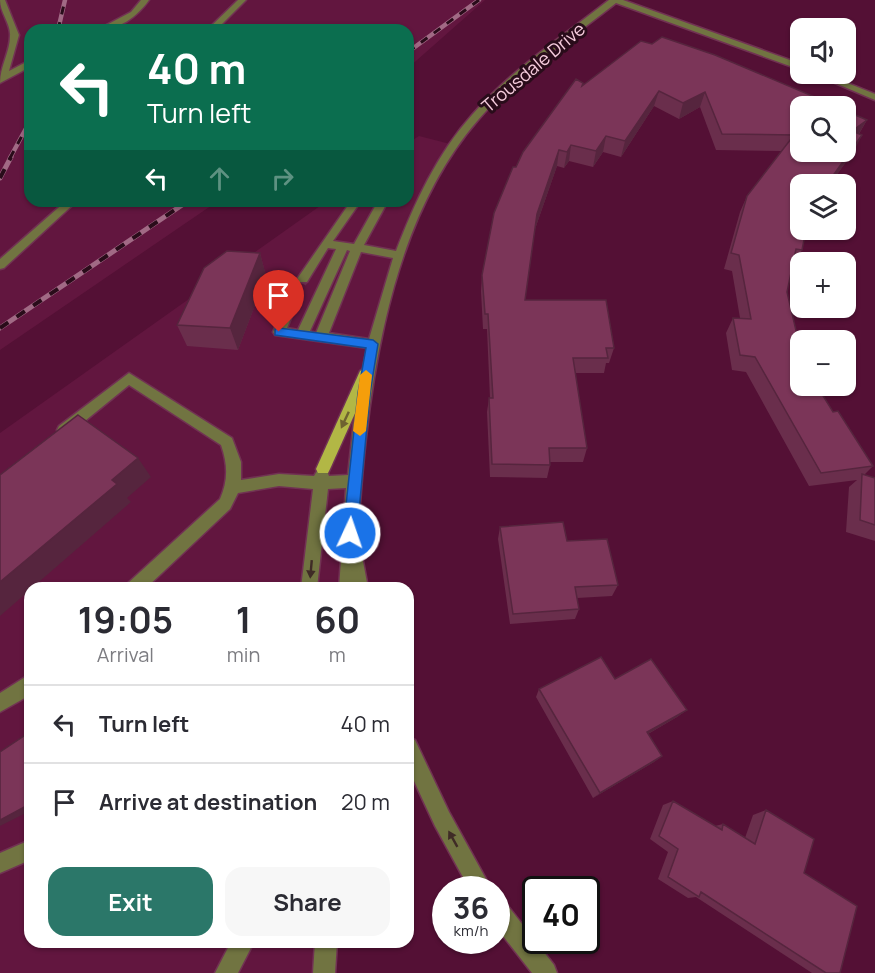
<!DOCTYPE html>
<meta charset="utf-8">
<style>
body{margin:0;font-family:Manrope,sans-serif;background:#f7f7f7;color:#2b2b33;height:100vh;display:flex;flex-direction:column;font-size:22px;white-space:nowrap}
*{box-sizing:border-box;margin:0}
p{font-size:20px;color:#7c7c81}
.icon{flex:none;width:33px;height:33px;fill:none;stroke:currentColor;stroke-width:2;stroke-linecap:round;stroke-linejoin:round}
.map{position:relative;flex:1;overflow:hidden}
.drawer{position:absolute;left:24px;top:582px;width:390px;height:366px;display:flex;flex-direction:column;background:#fff;border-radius:18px;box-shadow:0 2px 4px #0004}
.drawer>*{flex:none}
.top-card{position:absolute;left:24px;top:24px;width:390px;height:183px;border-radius:18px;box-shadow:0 2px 4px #0004;background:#0b6e4f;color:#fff;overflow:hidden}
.tools{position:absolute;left:790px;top:18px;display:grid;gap:12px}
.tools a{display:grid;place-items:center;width:66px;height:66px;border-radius:12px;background:#fff;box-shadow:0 2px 4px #0004;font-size:30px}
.speed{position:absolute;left:432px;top:876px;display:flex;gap:12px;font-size:30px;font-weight:700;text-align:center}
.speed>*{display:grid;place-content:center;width:78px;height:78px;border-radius:50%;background:#fff;box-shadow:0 2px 4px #0004;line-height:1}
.speed small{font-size:15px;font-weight:400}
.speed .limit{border:3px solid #111;border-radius:9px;background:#fff;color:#111}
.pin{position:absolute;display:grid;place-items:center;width:51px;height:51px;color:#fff;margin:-62px -26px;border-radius:50% 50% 50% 0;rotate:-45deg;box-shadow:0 0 6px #0007}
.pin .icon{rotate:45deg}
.me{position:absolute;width:66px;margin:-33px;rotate:3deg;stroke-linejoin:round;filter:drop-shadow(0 0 4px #0008)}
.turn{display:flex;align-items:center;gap:21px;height:126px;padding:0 24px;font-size:27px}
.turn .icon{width:78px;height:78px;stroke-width:2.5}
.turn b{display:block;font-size:42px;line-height:51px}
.lanes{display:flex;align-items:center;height:57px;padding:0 24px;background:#0003;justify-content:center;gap:30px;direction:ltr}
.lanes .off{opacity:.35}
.eta{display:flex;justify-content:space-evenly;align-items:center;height:102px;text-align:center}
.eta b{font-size:36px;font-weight:700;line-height:42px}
.action{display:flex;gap:12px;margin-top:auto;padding:12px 24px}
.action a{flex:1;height:69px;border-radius:18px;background:#2b7769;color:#fff;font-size:24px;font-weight:700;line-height:69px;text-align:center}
.action a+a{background:#f7f7f7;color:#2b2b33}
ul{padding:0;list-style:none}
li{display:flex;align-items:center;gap:18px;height:78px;padding:0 24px;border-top:2px solid #e1e1e2}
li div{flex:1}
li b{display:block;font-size:22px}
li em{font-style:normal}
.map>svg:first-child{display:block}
.built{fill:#62163f}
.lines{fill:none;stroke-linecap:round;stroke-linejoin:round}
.minor-tunnel{stroke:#6c2c4e;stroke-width:11;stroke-dasharray:11 6;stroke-linecap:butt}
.minor-casing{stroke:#713253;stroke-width:3}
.major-casing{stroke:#713253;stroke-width:3}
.minor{fill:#717441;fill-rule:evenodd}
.major{fill:#b2b745;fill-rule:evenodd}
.rail-far1-casing{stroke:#a16a85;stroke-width:4.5}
.rail-casing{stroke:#a16a85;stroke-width:5}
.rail-far1{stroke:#290c1a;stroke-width:3;stroke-dasharray:8;stroke-linecap:butt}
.rail{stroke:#290c1a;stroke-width:4;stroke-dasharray:10;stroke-linecap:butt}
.wall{fill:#6a2e4c}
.shaded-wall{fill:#56253e}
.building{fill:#7b3558;stroke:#56253e;stroke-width:1.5}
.oneway{fill:#6e6230}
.oneway2{fill:#3f2b26}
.route{fill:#1a73e8;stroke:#114b97;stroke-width:1.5}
.slow{fill:#f59e0b}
.labels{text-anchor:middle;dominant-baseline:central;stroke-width:6;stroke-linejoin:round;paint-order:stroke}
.far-street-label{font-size:18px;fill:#f6ccdd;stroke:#290c1a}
</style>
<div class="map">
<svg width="875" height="973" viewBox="0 0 875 973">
<rect width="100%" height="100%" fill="#541035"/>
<path class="built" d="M0,0H485L408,68V30H30V201H218L0,350Z
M419,136L454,145L423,197L376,328L347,588H30V942H326L324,973H0V433L327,201H408V143Z"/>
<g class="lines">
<path class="minor-tunnel" d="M293,298L303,279"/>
<g class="minor-casing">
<path id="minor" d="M0,0H5L19,35L9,71L30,60V67L0,83C0,66 10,52 10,36C11,24 0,13 0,0Z
M141,0H149C137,17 119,30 97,30L131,12Z
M238,0H246L216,30H207Z
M609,0H623L801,64V70L616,3C569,40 517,74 478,120C382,231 365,410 357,550L362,556L368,588H339L346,488L328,489L317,588H301L313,489L279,486L238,493L230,509L146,588H126L128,583L220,499C228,481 228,465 221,445L129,385L69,434H59L57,430L59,426L129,373L232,438L241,462V480L279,474L314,476L317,471L322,469L327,471L329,476L348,475L356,402L367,348L275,335L273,332L287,298L293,294L299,298L287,328L298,330L336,249L328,248L307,282H299L297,279L351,201H361L333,241L354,244L378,201H388L364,245L396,251C415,202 437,154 472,115C511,70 562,37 609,0ZM347,250L350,251L316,333L310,331ZM361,252L393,258L369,339L329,333Z
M814,74H825L875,94V100Z
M66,201H77L4,268L0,269V259Z
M30,674V695L0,712V693Z
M408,738L415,740L449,812L492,890H470L435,826L408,768Z
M30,840V860L0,873V853Z
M496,899L504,901L554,965L557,973H532L496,927Z
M231,942H254L238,973H215Z
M315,942H337L335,973H313Z"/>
</g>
<g class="major-casing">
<path id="major" d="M367,366L374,371L330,469L328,473H318L316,469L360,371Z"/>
</g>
<use href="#minor" class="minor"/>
<use href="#major" class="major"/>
<g class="rail-far1-casing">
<path id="rail-far1" d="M58,30L65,0
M408,52L479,0
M10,158L30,121"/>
</g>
<g class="rail-casing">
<path id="rail" d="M0,178L11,157
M0,328L188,201"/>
</g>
<use href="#rail-far1" class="rail-far1"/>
<use href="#rail" class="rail"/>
</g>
<path class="wall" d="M641,41L867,120L859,134L854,151L830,184H801L802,250L793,266L787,292L801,386L833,412L873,466L864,475L875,478V541L846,532L849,487L857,480L809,486L746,372L732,370L726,333L733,318H740L732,271L724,269L740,212L747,196L782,151L716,150L700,107L679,119L654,106L621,157L603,152L593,167L569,161L564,168L557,166L535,229L525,300L614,348L609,363H606L604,373H575L587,448L583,462H550V465L547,478L490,477L487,412L489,398H490L487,329H483L481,291L482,275L516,167L582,86Z
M260,253L266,276L238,350L187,346L177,325Z
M500,527L567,541L618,585L612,596L577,598L579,609L575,619L510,624L498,539Z
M615,679L687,710L677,717L648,734L662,756L654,762L593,798L536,697L539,689Z
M673,801L715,826L723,824L745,838L753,815L766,810L804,873L840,973H812L696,897L688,898L658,879L668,852L650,839L663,805Z"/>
<path class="shaded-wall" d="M659,91L654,106L621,157L625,141Z
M705,92L700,107L679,119L683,103Z
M867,120L858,135L852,131Z
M862,135L854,151L830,184H827Z
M606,136L603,152L593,167L596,151Z
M571,145L569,161L564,168L567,152Z
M559,150L557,166L535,229L537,214Z
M260,253L266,276L238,350L230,328Z
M138,458L151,477L127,498L131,502L32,588H30V590L0,616V582L112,480Z
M687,710L677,717L639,739L647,732Z
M662,756L654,762L593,798L600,793Z
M30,804V811L0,826V820Z"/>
<path class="building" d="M662,37L715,55L836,106H801V152H846V111L867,120L852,131L862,135L827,184H801V230H806L802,250L796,249L787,292L801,352V386H817L833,412L838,411L873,466L821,473L755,357L740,355L733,318L751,319L739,255L731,253L747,196L794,135L722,134L705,92L683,103L659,91L625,141L606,136L596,151L571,145L567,152L559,150L537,214L525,300H606L614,348H606L608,358H573L587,448H549L550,465L492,464L489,398H493L488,314H485L482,275L494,213L513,167H516L523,152L576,79L583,83L582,86L641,41L652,44Z
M227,251L260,253L230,328L177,325L204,268Z
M78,415L138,458L112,480L117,484L0,582V475Z
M862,474L875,478V525L860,520Z
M563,522L567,541L607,539L618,585L575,587L579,609L513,614L500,527Z
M601,657L615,679L651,659L687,710L647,732L662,756L600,793L539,689Z
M30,732V804L0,820V752Z
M673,801L722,830L723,824L755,844L766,810L814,839L804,873L857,906L840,973H826L701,892L699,897L668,877L678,849L659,836Z"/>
<defs><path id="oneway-solid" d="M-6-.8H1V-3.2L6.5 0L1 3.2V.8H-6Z" transform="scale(1.5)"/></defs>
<use class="oneway" href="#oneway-solid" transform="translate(345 420) rotate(115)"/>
<g class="oneway2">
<use href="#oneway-solid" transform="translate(311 569) rotate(95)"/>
<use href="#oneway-solid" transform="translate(453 839) rotate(-119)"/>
</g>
<path class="route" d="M279,328L373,340L378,344L370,393L357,533L355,537L350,539L345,537L343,533L358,393L366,348L275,335V329Z"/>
<path class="slow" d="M366,370L372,375L366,431L360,436L353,431L360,375Z"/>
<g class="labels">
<g class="far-street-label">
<text transform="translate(533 67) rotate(-40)">Trousdale Drive</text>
</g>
</g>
</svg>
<div class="tools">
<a><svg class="icon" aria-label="sound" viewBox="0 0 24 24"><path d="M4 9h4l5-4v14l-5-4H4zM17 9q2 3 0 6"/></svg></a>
<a><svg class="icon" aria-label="search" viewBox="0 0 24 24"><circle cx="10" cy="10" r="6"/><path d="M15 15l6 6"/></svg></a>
<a><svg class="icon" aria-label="layers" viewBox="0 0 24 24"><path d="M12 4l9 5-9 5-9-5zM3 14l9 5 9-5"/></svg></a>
<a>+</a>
<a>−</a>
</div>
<div class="speed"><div>36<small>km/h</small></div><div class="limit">40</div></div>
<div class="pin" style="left:279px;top:332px;background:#d93025"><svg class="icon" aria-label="arrive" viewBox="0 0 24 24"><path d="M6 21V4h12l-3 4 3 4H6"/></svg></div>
<svg class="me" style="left:350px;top:533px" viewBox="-20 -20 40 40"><circle r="17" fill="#1a73e8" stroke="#fff" stroke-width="3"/><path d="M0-11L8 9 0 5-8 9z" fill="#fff"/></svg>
<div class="top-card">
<div class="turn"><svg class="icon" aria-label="left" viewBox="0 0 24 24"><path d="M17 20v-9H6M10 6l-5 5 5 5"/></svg><div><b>40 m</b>Turn left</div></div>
<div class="lanes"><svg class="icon" aria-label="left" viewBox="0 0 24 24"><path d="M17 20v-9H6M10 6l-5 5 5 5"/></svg><svg class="icon off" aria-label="ahead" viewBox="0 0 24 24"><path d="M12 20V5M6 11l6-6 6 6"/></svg><svg class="icon off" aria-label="right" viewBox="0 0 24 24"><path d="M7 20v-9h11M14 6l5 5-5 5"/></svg></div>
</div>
<section class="drawer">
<div class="eta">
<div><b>19:05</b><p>Arrival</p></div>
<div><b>1</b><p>min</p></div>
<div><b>60</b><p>m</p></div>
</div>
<ul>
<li><svg class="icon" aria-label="left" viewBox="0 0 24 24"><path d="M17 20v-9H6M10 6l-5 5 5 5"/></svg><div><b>Turn left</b></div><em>40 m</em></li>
<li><svg class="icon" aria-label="arrive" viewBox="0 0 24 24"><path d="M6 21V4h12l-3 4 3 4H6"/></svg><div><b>Arrive at destination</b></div><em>20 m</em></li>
</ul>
<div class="action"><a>Exit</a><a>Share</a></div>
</section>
</div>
